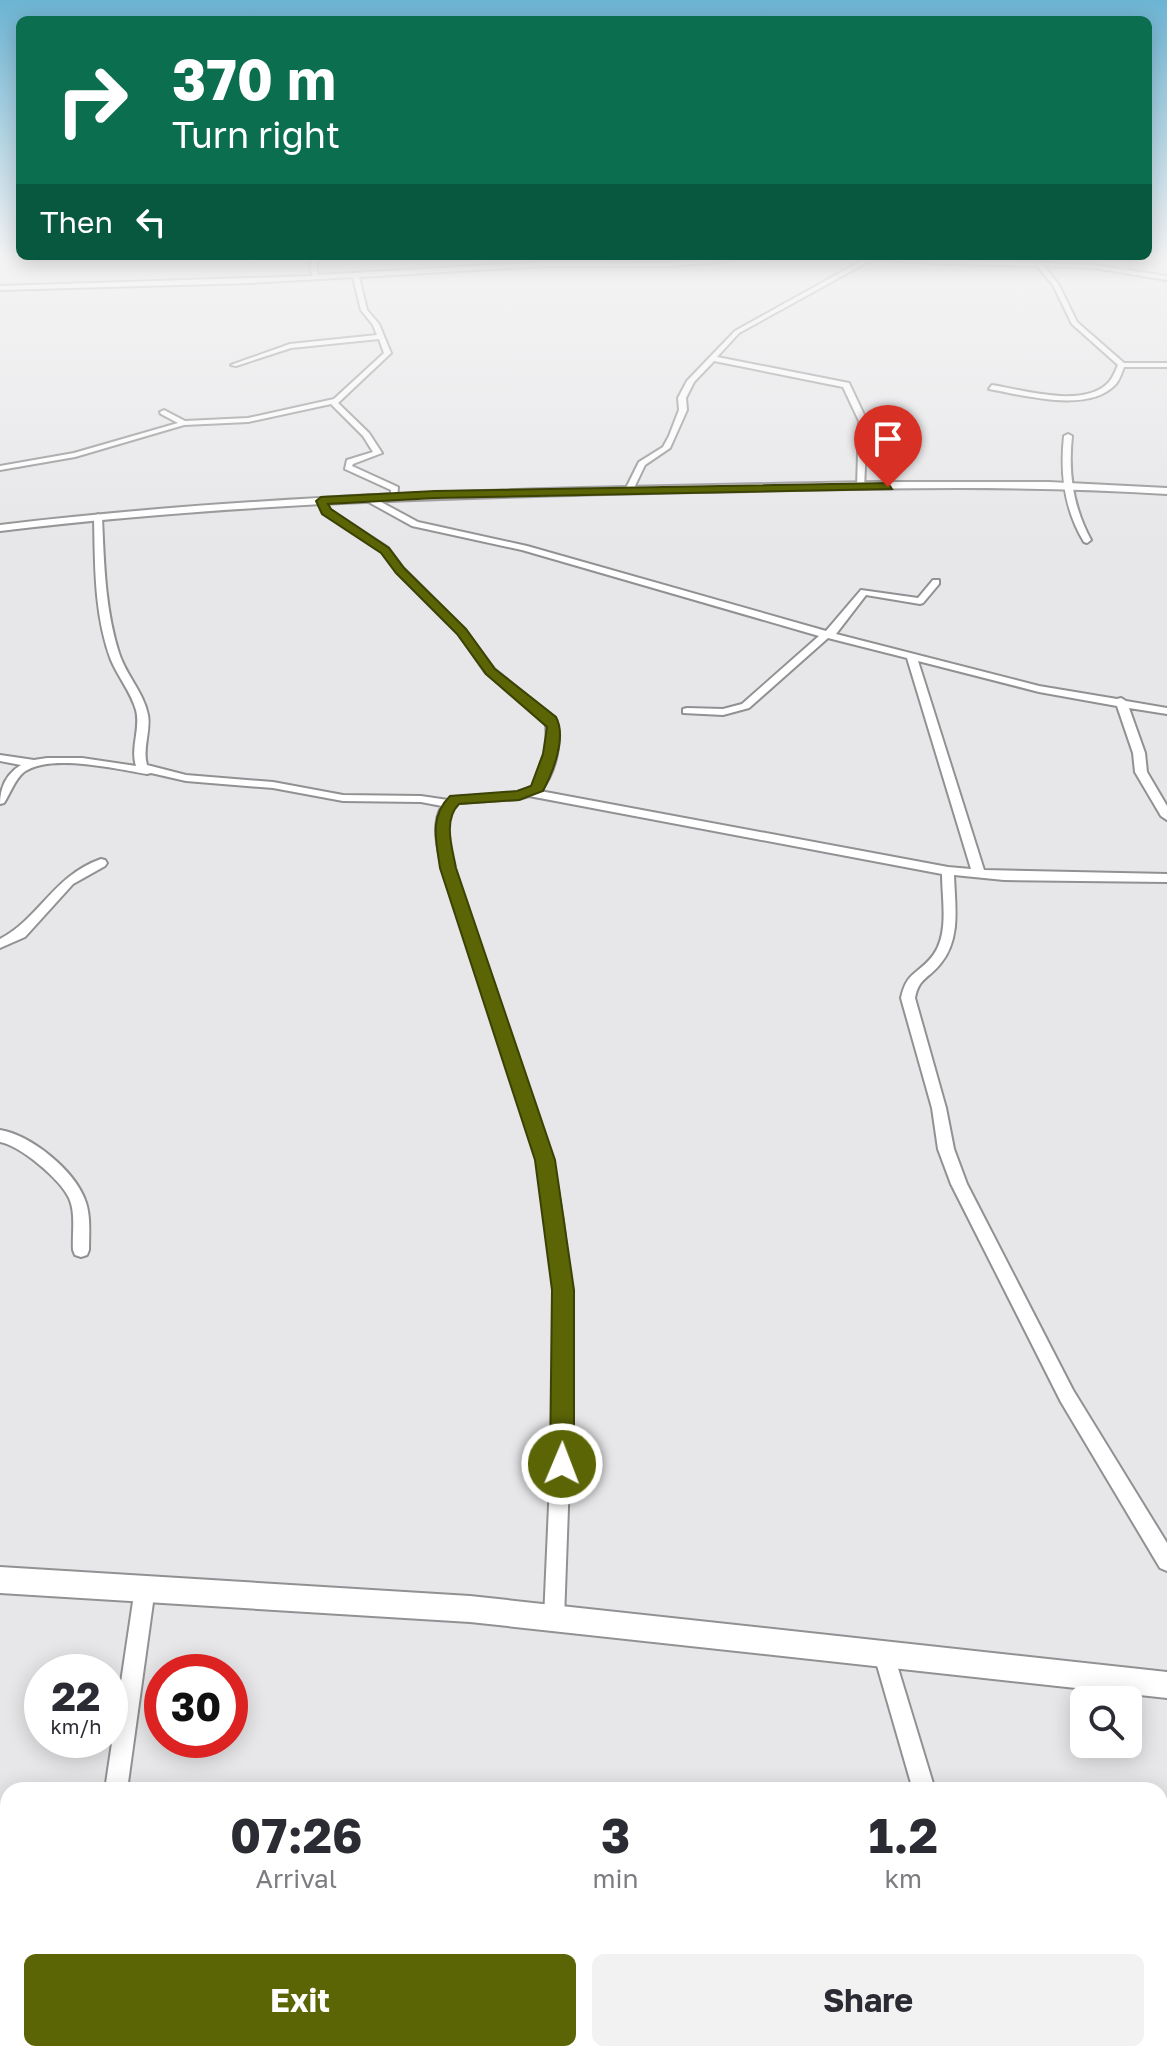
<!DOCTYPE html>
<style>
body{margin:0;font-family:"Golos Text",sans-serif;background:#f2f2f3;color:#2b2b33;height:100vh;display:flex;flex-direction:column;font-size:30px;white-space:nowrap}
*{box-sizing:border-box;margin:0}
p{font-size:26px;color:#7c7c81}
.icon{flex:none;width:44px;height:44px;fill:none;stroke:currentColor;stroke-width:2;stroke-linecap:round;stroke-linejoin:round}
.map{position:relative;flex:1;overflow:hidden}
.sheet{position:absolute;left:0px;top:1782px;width:1168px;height:280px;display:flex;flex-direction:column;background:#fff;border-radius:24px 24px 0 0;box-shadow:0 4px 20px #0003}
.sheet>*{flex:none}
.top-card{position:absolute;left:16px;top:16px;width:1136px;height:244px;border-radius:12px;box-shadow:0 4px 20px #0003;background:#0b6e4f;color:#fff;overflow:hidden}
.controls{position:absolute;left:1070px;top:1686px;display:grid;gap:16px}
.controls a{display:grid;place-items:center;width:72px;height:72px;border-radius:12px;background:#fff;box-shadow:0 4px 20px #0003;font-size:40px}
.speed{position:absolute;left:24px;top:1654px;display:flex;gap:16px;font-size:40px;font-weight:700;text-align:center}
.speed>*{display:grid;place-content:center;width:104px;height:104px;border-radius:50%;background:#fff;box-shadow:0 4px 20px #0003;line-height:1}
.speed small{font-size:20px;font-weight:400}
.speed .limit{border:12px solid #d22;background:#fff;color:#111}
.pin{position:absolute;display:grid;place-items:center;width:68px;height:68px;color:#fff;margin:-82px -34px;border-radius:50% 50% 50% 0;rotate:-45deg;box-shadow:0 0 8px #0007}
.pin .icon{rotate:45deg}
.me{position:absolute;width:88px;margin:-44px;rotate:1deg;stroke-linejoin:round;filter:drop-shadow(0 0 6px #0008)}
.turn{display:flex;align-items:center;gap:28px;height:168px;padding:0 24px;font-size:36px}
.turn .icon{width:104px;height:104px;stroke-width:2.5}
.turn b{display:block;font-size:56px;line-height:68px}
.then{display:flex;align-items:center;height:76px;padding:0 24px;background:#0003;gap:16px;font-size:30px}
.eta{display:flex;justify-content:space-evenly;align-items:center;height:136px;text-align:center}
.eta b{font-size:48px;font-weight:700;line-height:56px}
.action{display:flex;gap:16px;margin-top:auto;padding:16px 24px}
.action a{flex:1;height:92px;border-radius:12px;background:#5b6505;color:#fff;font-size:32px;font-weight:700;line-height:92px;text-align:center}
.action a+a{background:#f2f2f3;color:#2b2b33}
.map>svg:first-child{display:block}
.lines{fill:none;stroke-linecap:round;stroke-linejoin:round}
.minor-casing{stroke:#919193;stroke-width:4}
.secondary-casing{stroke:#919193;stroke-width:4}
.minor{fill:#fff;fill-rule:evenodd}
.secondary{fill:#fff;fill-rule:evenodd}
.route{fill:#5b6505;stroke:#3b4203;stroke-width:2}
</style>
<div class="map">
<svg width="1167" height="2062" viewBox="0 0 1167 2062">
<rect width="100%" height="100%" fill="#e7e7e9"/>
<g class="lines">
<g class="minor-casing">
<path id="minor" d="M0,254H20L22,256L0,258Z
M313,256H319L316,268L318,275L546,262L670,263L748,256L719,262L670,266H546L359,277L367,310L379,324L391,353L338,403L369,433L382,453L353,464L352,466L398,487L397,499H391V490L345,469L347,460L373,452L363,436L331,404L248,422L184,425L75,457L0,470V466L74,453L178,423L161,414L160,412L164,410L185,421L248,418L334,399L384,353L379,339L291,348L236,366L231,365L290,344L377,335L373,325L361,310L353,277L250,283L0,290V286L313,276L310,268Z
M870,256L1094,265L1167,276V280L1094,268L1044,266L1059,285L1077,322L1124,363H1167V367H1124C1122,372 1120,379 1116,384C1089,414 1023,395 989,389L992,385C1024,390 1084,409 1109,382C1113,377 1116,370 1118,365L1072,324L1053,285L1037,266L947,264L873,259L739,333L717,357L849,383L867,421L864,489L857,487L859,421L843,387L714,361L694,382L686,398L687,410L670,448L645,465L632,492H626L625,490L639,462L663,447L669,436L679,410L678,398L687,381L735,331Z
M1068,434L1072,436C1068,473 1073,507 1091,540L1087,543L1084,542C1064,509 1060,473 1064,436Z
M368,495L418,522L527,546L826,631L861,590L918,598L933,580H939V584L923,603L920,604L866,595L836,634L1039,686L1117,699L1121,698L1126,701L1167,708V714L1129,708L1145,753L1147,772L1167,806V820L1161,816L1135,772L1133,753L1117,706L1039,692L918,661L984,870L1167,874V882L1004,880L954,875C955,906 961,938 941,963C929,979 919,977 915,998L946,1108L954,1149L967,1184L1073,1390L1167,1543V1571L1160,1568L1061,1402L951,1184L938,1149L932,1108L901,998C907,970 919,975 934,954C949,932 942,899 942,874L529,796L519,799L458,803C440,818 450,848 454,868L553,1160L563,1221L571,1290L573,1369L564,1619L561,1626L554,1629L547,1626L544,1619L555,1369V1290L547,1221L537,1160L442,868C438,848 431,825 442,806L421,802L343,801L273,788L186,781L151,773L147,774C117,769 50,753 24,772C15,779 10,794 4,803L0,804C0,788 6,774 21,765L0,761V755L34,760L47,758H82L136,766C130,747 141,729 136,710C131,692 118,677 111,660C94,615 95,564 94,517L98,514L102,517C104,563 105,609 119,653C126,675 144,693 148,715C151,732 142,748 147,765L186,775L273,782L343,795L421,796L448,800L455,797L517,793L533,786L547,745L546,721L486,673L459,634L397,572L382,552L323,513L317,501L321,498L324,499L330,510L388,548L403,568L465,630L494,669L555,718C564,739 555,775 540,791L948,867L971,869L907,658L828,638L749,708L723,715L683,713V709L687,708L723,709L742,704L819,636L522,550L412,526L365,500L364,498Z
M101,859L105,860L107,863L105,866L73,884L25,937L0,948V939C40,918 53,876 101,859Z
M0,1130C31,1135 74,1170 85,1200C91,1215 89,1234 89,1250L87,1255L81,1257L75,1255L73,1250C72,1234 76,1213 69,1198C60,1179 21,1146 0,1142Z
M145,1578L152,1581L155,1588L127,1790H105L135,1588L138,1581Z
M884,1645L891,1648L894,1655L935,1790H913L874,1655L877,1648Z
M8,2035V2054H17L13,2062H0V2038Z
M975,2054H999L1000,2062H976Z"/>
</g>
<g class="secondary-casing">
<path id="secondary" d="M872,482H1049L1167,488V494C1010,484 853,489 695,492C462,497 231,503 0,531V525C290,490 581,488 872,482Z
M0,1567L470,1596L1167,1672V1698L470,1622L0,1593Z"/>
</g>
<use href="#minor" class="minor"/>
<use href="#secondary" class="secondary"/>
</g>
<linearGradient id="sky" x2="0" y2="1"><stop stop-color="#6cb4d3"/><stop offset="0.47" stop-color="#f4f4f5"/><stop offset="1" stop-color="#f4f4f5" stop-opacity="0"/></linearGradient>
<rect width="1167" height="542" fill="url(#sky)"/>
<path class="route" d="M888,483L892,489L435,498L328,504L331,509L389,548L404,568L466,629L495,669L556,717C567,737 553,772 543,791L519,800L459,804C443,820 452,847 456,868L555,1160L574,1290V1464L571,1472L562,1476L553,1472L550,1464L552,1290L535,1160L440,868C436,840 429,817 450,796L517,791L531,786L543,754L547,727L486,674L457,634L396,573L381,553L322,514L316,501L321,497L435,491Z"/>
</svg>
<div class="controls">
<a><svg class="icon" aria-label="search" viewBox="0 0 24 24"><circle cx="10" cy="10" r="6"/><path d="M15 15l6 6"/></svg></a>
</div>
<div class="speed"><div>22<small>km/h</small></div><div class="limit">30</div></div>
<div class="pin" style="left:888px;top:487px;background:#d93025"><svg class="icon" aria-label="arrive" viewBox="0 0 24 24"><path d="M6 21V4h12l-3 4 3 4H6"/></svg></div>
<svg class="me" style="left:562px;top:1464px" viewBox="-20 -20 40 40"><circle r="17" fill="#5b6505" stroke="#fff" stroke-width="3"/><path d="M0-11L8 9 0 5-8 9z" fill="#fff"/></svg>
<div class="top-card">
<div class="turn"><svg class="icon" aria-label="right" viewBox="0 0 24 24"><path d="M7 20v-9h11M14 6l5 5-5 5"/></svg><div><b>370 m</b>Turn right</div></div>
<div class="then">Then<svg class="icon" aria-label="left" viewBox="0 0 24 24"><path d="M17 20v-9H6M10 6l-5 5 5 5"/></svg></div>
</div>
<section class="sheet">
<div class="eta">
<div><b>07:26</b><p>Arrival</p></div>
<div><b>3</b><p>min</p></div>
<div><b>1.2</b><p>km</p></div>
</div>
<div class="action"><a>Exit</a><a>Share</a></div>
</section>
</div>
